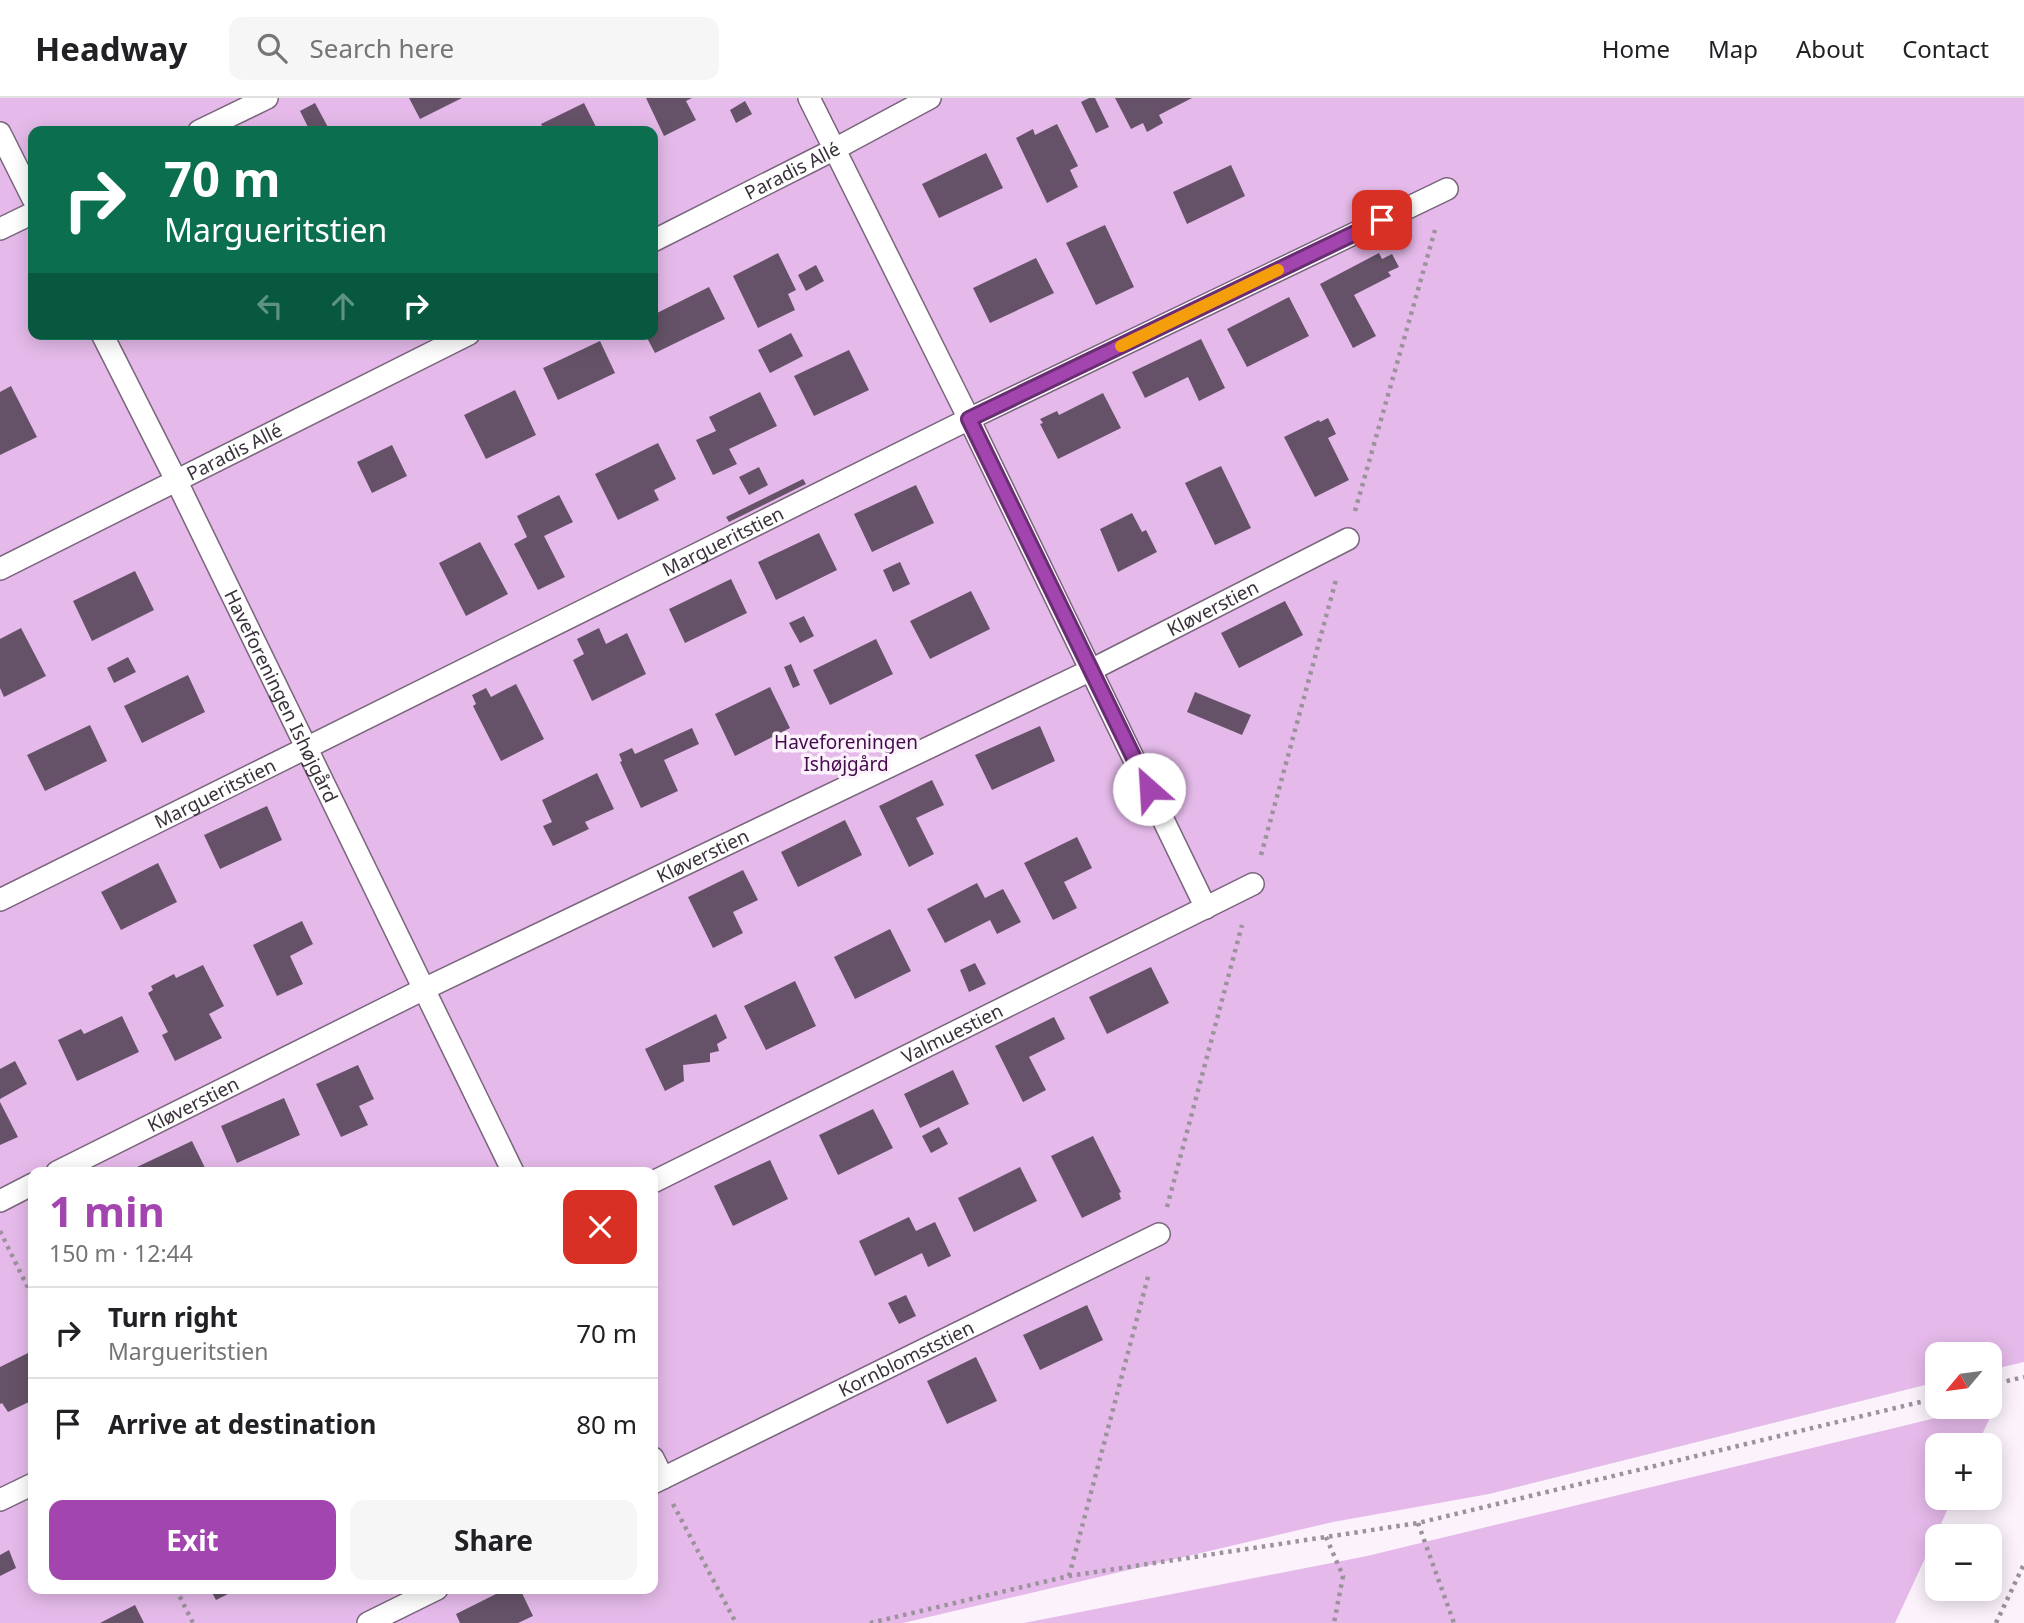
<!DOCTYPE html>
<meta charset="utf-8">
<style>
body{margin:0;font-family:"Noto Sans",sans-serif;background:#f6f6f6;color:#202124;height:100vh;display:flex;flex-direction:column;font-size:26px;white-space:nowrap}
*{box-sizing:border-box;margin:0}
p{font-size:23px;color:#757577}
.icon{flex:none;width:38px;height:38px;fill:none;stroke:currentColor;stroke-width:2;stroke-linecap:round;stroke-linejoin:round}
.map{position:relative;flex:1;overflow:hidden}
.details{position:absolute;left:28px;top:1069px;width:630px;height:427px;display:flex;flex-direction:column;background:#fff;border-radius:14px;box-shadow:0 4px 18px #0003}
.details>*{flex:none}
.banner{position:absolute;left:28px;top:28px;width:630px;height:214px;border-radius:14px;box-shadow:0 4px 18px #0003;background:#0b6e4f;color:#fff;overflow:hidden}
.needle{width:46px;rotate:241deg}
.buttons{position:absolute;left:1925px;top:1244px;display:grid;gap:14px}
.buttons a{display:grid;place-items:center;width:77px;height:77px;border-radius:14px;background:#fff;box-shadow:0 4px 18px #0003;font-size:35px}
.pin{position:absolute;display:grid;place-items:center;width:60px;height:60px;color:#fff;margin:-30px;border-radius:14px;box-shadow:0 4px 10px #0006}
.me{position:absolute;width:77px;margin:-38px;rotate:334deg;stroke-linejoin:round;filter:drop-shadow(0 0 5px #0008)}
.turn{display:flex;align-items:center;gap:24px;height:147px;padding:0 21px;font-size:32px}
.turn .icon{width:91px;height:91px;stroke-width:2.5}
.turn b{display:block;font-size:49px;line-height:60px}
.lanes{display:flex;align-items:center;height:66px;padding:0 21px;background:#0003;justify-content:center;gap:35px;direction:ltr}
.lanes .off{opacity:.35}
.round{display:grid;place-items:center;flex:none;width:74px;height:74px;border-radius:14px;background:#f6f6f6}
.summary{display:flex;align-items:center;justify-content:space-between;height:119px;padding:0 21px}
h1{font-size:42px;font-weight:700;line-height:52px;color:#a245af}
.primary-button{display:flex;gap:14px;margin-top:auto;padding:14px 21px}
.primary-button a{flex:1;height:80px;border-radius:14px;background:#a245af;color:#fff;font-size:28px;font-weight:700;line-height:80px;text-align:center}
.primary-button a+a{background:#f6f6f6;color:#202124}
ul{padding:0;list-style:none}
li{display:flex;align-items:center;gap:21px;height:91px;padding:0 21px;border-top:2px solid #e0e0e0}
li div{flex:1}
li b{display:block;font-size:26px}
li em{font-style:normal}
header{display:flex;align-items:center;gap:42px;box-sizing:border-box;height:98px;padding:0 35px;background:#fff;border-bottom:2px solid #e0e0e0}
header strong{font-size:33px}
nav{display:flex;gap:38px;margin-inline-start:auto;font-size:24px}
.search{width:490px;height:63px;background:#f6f6f6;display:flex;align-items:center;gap:18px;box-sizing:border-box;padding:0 24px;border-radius:14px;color:#757577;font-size:26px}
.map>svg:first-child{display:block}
.green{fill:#e5baea;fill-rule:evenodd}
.building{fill:#655268}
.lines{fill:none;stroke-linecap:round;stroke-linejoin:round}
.lane-casing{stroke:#79657c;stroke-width:24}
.path{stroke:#9b929c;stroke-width:4.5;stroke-dasharray:3.5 5;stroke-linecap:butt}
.lane{stroke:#fff;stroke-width:21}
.route-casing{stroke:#692d72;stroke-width:18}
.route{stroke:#a245af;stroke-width:12}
.slow{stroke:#f59e0b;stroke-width:12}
.labels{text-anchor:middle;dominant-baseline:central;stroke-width:7;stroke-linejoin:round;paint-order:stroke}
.street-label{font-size:19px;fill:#3a313b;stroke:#fbf2fc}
.park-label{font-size:19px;fill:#460a4e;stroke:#fbf2fc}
</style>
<header>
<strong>Headway</strong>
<div class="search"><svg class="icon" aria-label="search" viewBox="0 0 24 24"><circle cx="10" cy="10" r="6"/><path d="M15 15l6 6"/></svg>Search here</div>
<nav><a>Home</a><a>Map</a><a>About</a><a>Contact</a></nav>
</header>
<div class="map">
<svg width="2024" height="1525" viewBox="0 0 2024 1525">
<rect width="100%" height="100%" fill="#fbf2fc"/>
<path class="green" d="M0,0H2024V1264L1990,1272V1256H1937V1284L1489,1396L1333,1424L903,1525H0ZM33,33H653V236H33ZM33,1074H653V1491H33Z
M1997,1305L1977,1347L1937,1348V1400H1953L1895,1525H1024L1367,1458L1981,1309H1990V1307Z"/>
<path class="building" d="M409,0H462L420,21Z
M646,0H692L686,3L696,22L664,38Z
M1089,0H1095L1109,29L1096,35L1081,4Z
M1115,0H1192L1159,17L1163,25L1147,34L1143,25L1131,31Z
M745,3L752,16L736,25L730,12Z
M315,5L330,33H310L300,13Z
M584,5L598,33H545L541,26Z
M1057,26L1078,68L1070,72L1078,89L1047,105L1016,40L1033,31L1035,37Z
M986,55L1003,90L939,120L922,86Z
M1231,67L1245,98L1187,126L1173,94Z
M1105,127L1134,189L1096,207L1066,145Z
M778,155L796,192L788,196L795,212L758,230L733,178Z
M1379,155L1382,161L1392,156L1399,169L1388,174L1391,178L1354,197L1376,238L1353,250L1320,186Z
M1036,160L1054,195L990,225L973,190Z
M816,167L824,183L806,193L798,177Z
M709,189L725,221L655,255L645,236H653V217Z
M1289,199L1309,238L1247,269L1227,231Z
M791,235L803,258L770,275L758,252Z
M1201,241L1225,290L1199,303L1188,279L1145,300L1132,274Z
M600,243L615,275L558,302L543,270Z
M849,252L869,292L814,318L794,278Z
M11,288L37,339L0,357V294Z
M515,292L536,337L486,361L464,317Z
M760,294L777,328L729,351L737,366L713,377L696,342L716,333L709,319Z
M1103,295L1121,330L1058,361L1040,326L1043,325L1040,321L1057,313L1059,317Z
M1328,320L1336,336L1328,340L1349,382L1315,399L1284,339L1319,322L1320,324Z
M658,345L676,381L654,392L659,402L618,422L595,376Z
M392,347L407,378L372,395L357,364Z
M1221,368L1251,430L1215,447L1185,385Z
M759,369L768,387L749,397L739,379Z
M803,381L806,386L729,424L726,419Z
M916,387L934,425L872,454L854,416Z
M559,397L573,424L544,438L565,479L538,492L514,446L527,439L517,418Z
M1132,415L1142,434L1146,432L1157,454L1118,474L1100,431Z
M819,435L837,472L776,502L758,464Z
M480,444L508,496L466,518L439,465Z
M900,464L910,486L893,494L883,472Z
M135,473L154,512L92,543L73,503Z
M731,481L747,515L685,545L669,511Z
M971,493L990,531L930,561L910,523Z
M1285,503L1303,537L1239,570L1221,535Z
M804,518L814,538L800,545L789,525Z
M21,530L46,578L4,599L0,590V541Z
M599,530L606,546L627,535L646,576L592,603L573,562L584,556L577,541Z
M876,541L893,576L830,607L813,572Z
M128,559L136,574L114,585L107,570Z
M791,566L800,587L793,590L784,569Z
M188,577L205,614L142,645L124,608Z
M516,586L544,641L501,663L473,608L476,606L472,597L486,590L491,599Z
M770,589L790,630L735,658L715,616Z
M1195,594L1251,617L1242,637L1187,614Z
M90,627L107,663L45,693L27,657Z
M1040,628L1055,663L992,692L975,657Z
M692,630L699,646L664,662L678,693L641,710L620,664L622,663L619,656L632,650L635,656Z
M597,675L614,711L585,724L589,731L553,748L543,728L552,724L542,702Z
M932,682L944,707L916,720L934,756L909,769L879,708Z
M267,708L282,742L220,771L204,737Z
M845,722L862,757L798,789L781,754Z
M1077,739L1092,770L1064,784L1077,810L1053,822L1024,765Z
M158,765L177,804L121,832L101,794Z
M743,772L758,802L733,814L743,835L713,850L688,799Z
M977,785L985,800L1003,791L1021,824L997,836L990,822L945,845L927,811Z
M302,823L313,846L290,858L303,886L277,898L253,847Z
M890,831L911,873L855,901L834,859Z
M975,865L986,886L969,894L960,872Z
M203,867L224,908L209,916L222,940L175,963L162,937L168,934L148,895L153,892L151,888L174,876L176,880Z
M1151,869L1169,905L1107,936L1089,899Z
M795,883L816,928L766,952L744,908Z
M716,916L727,940L717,946L719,953L710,955V964L683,967L684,983L665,993L645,951Z
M122,918L139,954L77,983L58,942L81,931L84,936Z
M1054,919L1065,941L1029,959L1046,992L1023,1004L995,948Z
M15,963L27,986L0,1001V971Z
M358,967L374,1001L359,1008L368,1027L341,1039L316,986Z
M953,972L969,1006L920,1030L904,996Z
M284,1000L300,1037L237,1065L221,1028Z
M0,1004L18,1039L0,1047Z
M873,1011L893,1050L838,1077L819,1037Z
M939,1029L948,1046L931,1055L922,1038Z
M1093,1038L1121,1094L1119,1095L1121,1101L1082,1120L1051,1058Z
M192,1043L207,1074H140L137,1069Z
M770,1062L788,1101L733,1128L714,1088Z
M1020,1069L1037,1103L974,1134L958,1100Z
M909,1119L916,1133L935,1124L951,1158L928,1169L922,1155L875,1178L859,1143Z
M906,1197L916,1218L899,1226L888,1205Z
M1087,1207L1103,1242L1040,1272L1023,1237Z
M30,1254L33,1262V1302L8,1314L2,1305L0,1306V1269Z
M976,1259L997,1303L947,1326L927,1283Z
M9,1452L16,1470L0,1478V1457Z
M210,1491H238L216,1502Z
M506,1491H520L533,1518L518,1525H460L456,1516Z
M135,1507L144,1525H100Z"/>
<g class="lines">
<g class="lane-casing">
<g id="lane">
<path d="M809,0L969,321L1206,810"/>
<path d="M199,33L267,0"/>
<path d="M0,35L33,101"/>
<path d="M0,131L33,115"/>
<path id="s1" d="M653,143L833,52L930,0"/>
<path id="s2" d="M102,236L177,384L513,1074"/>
<path id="s3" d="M0,471L469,236"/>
<path id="s4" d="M0,802L969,321L1447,91"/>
<path id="s5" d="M57,1074L424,891L1091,572L1348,441"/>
<path id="s6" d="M653,1084L1253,786"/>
<path d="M0,1103L33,1086"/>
<path d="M653,1360L663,1380"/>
<path id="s7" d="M653,1385L1159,1136"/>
<path d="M0,1402L33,1386"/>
<path d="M368,1525L437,1491"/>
</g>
</g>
<path class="path" d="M1355,413L1435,132
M1261,757L1336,482
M1167,1109L1242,827
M0,1133L33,1200
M1990,1287L2024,1279
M673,1406L736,1525
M1418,1425L1454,1525
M1326,1439L1343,1478L1334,1525
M1069,1478L1149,1175
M176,1491L193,1525
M870,1525L1069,1478L1418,1425L1937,1300
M1996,1525L2024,1466"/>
<use href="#lane" class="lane"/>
</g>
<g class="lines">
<g class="route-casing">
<path id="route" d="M1149,691L969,321L1382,122"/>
</g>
<use href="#route" class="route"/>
<path class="slow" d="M1121,248L1278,172"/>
</g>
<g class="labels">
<g class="street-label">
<text stroke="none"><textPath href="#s1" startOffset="156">Paradis Allé</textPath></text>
<text stroke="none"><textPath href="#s3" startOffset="262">Paradis Allé</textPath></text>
<text stroke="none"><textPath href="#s4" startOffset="807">Margueritstien</textPath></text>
<text stroke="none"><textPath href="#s5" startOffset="1286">Kløverstien</textPath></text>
<text stroke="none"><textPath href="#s2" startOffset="404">Haveforeningen Ishøjgård</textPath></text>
<text stroke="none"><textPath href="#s4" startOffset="240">Margueritstien</textPath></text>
<text stroke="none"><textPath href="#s5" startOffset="719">Kløverstien</textPath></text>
<text stroke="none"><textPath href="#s6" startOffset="334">Valmuestien</textPath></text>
<text stroke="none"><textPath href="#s5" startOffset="152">Kløverstien</textPath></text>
<text stroke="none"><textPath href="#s7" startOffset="282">Kornblomststien</textPath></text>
</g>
<g class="park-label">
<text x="846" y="644">Haveforeningen<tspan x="846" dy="22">Ishøjgård</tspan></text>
</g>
</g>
</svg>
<div class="buttons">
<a><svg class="needle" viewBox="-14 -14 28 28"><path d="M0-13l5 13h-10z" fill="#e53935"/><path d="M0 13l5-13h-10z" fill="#757577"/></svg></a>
<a>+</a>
<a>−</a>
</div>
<div class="pin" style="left:1382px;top:122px;background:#d93025"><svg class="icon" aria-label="arrive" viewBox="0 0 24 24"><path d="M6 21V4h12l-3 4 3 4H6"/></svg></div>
<svg class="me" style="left:1149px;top:691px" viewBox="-20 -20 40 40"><circle r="19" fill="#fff"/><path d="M0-13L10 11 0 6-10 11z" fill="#a245af"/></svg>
<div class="banner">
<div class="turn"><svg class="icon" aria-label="right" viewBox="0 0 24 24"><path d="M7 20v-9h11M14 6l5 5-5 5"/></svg><div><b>70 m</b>Margueritstien</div></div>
<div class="lanes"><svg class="icon off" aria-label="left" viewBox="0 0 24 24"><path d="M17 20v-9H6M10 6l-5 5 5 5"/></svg><svg class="icon off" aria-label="ahead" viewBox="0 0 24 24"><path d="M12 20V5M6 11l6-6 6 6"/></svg><svg class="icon" aria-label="right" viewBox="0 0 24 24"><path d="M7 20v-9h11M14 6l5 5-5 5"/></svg></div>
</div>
<section class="details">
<div class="summary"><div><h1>1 min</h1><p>150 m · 12:44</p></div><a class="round" style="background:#d93025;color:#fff"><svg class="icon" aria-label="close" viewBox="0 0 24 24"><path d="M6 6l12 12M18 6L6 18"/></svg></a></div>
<ul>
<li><svg class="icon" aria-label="right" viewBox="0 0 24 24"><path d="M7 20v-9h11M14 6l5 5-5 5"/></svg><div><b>Turn right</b><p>Margueritstien</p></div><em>70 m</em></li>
<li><svg class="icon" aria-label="arrive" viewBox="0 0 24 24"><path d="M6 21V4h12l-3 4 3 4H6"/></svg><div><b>Arrive at destination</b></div><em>80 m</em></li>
</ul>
<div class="primary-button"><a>Exit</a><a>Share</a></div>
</section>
</div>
